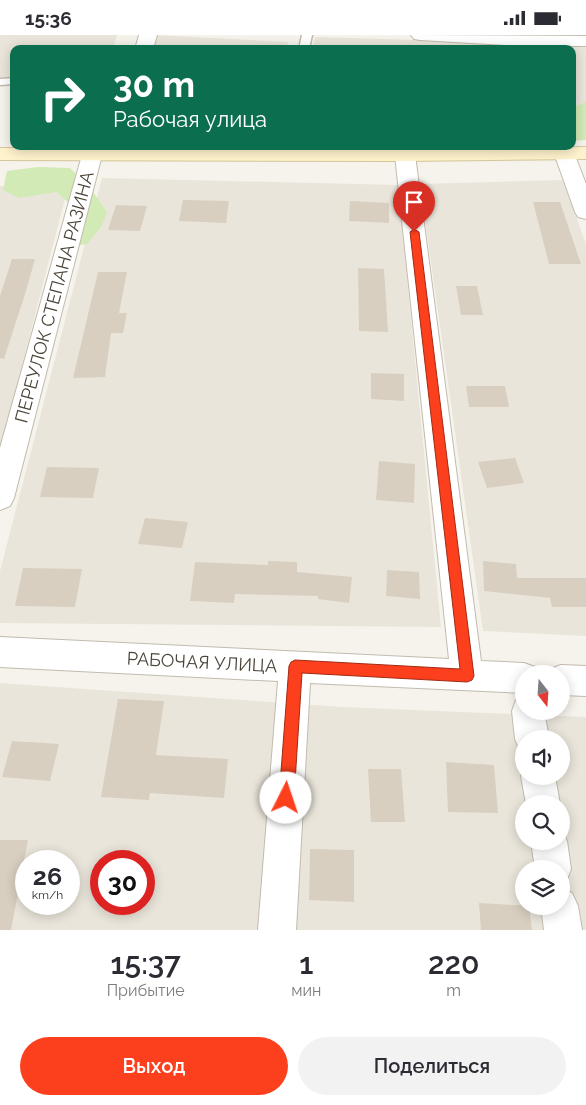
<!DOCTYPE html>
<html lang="ru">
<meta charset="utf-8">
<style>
body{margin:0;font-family:Raleway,sans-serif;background:#f2f2f3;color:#2b2b33;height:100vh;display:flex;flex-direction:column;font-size:19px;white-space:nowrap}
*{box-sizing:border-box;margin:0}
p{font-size:16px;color:#7c7c81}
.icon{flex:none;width:28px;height:28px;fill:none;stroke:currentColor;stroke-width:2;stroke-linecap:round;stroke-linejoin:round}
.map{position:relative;height:895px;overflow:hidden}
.panel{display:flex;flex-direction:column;background:#fff;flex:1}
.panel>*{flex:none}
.guide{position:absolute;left:10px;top:10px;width:566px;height:105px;border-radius:10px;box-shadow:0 2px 12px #0003;background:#0b6e4f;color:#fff;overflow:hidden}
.needle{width:32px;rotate:163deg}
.fabs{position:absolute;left:515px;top:630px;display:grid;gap:10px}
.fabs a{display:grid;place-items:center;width:55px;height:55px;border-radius:50%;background:#fff;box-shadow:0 2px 12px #0003;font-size:25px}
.speed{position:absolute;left:15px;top:815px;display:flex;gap:10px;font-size:25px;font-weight:700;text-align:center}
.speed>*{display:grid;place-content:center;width:65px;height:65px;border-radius:50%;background:#fff;box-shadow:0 2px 12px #0003;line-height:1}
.speed small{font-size:12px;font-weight:400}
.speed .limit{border:8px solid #d22;background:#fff;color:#111}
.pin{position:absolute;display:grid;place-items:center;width:42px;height:42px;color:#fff;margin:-51px -21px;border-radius:50% 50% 50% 0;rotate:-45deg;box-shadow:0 0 5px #0007}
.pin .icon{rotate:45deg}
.me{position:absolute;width:55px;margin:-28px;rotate:4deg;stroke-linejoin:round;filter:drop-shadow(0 0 4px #0008)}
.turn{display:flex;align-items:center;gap:18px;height:105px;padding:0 20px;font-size:22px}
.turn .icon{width:65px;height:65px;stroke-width:2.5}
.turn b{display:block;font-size:35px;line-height:42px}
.eta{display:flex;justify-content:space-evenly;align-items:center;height:85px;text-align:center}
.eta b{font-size:30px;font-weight:600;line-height:35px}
.button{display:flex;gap:10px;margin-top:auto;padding:10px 20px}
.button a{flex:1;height:58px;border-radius:30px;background:#fc3f1d;color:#fff;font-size:20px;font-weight:600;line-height:58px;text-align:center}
.button a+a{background:#f2f2f3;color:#2b2b33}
.status{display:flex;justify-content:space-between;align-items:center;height:35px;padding:0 25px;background:#fff;direction:ltr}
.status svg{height:14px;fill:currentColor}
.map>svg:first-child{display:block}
.residential{fill:#eae5da;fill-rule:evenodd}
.green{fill:#d2eab5}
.building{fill:#d8cfc1}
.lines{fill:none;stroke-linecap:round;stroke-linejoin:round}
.service-casing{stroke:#c2bbae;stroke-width:3}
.minor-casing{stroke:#c2bbae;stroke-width:2}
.secondary-casing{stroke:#d6c79b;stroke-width:2}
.service{fill:#fff;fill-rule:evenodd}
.minor{fill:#fff;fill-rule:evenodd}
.secondary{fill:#fff3cd;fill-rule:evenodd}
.route{fill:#fc3f1d;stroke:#a42913}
.labels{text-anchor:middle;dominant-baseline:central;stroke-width:4;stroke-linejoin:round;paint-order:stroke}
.street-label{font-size:18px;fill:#4b4439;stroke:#fff}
</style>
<div class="status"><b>15:36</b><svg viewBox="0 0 49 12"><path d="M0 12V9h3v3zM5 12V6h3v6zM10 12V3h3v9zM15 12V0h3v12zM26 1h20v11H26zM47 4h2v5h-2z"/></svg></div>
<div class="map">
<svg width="586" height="895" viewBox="0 0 586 895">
<rect width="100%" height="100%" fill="#f6f3ec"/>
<path class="residential" d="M0,0H117L113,14H14V42H0Z
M156,0L288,7L287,14H154Z
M315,2L586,10V71H573L572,14H313Z
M102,143L398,150L441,592L0,588V536Z
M563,145L586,209V601L483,596L420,149Z
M0,151L68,152L0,416Z
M0,648L342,672L586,682V895H0ZM524,704H561V741H524ZM524,769H561V806H524ZM26,826H69V869H26ZM101,826H144V869H101ZM524,834H561V871H524Z"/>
<path class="green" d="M586,67V105L573,106V72Z
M38,132L70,133L88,150L107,177L101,192L87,209L57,213L69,168L56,157L19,163L3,155L7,136Z"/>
<path class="building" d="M183,165L229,166L226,188L179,186Z
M350,166L389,168V188L349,186Z
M533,167H560L581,229H549Z
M116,170L147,171L140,196L108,195Z
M12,224H35L26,256L4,324L0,323V261Z
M358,233L384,234L388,297L359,296Z
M98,237H127L119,278H127L123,298H111L105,342L73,343Z
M456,251H477L483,280H461Z
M371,338L404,339V366L371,364Z
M466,351H505L509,372H469Z
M515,423L524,448L487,453L478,427Z
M379,426L415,429L414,468L376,465Z
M47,432L99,433L93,463L40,462Z
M145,483L188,487L182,513L138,509Z
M268,526L297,527V537L352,542L349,568L318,564V561L235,559L234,568L190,566L195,527L268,530Z
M483,526L516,529L517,543H586V572H552L550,563L484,556Z
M23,533L82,534L75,572L15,571Z
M387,535L419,537L420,564L386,561Z
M118,664L164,666L156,720L228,724L224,763L150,758L149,765L101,762Z
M12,706L59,709L50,746L2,742Z
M446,727L494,730L498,778L448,777Z
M368,734H401L405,787H371Z
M0,805H28L11,895H0Z
M310,814L354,815V867L309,865Z
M479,868L529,871L532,895H481Z"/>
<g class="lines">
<g class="service-casing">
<path id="service" d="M302,0H312L309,14H299Z
M14,43V49L0,50V44Z"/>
</g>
<g class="minor-casing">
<path id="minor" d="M139,0H157L153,14H135Z
M411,0L586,1V11H524L420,5L414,4Z
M564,112L571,114L574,118L586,149V184L578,182L575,177L554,118L557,114Z
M92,114L99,116L102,120L14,463L10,471L0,475V413L82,120L85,116Z
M405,114L412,116L415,120L481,626L524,628L535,632L538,639H524V658L310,648L296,895H258L278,646L0,632V602L449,624L395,120L398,116Z
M561,630L586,631V661L561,660V639H548L550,634Z
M524,662V676H544L549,704H524V717L520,716L515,704L512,676L516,665Z
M524,734V741H555L560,769H526L521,741Z
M561,793L567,806L571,834L566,847L561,849V834H535L531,806H561Z
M561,853L572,858L578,871L582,895H544L541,871H561Z"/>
</g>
<g class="secondary-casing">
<path id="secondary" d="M586,112V124L405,126L0,125V113L405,114Z"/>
</g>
<use href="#service" class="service"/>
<use href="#minor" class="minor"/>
<use href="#secondary" class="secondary"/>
</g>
<path class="route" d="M414,194L419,197L474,641L472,645L467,647L302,638L294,763L291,768L286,770L281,768L279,763L289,631L291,627L295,625L460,634L410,197Z"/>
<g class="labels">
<g class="street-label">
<text transform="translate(54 262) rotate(-75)">ПЕРЕУЛОК СТЕПАНА РАЗИНА</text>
<text transform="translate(202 627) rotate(3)">РАБОЧАЯ УЛИЦА</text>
</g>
</g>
</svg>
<div class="fabs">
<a><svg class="needle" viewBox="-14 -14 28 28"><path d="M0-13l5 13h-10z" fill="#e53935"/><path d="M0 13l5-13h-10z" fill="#7c7c81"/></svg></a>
<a><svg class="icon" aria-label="sound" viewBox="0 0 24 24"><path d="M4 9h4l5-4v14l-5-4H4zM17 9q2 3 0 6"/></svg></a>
<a><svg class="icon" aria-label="search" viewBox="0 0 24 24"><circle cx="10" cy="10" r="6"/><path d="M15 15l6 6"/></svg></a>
<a><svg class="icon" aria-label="layers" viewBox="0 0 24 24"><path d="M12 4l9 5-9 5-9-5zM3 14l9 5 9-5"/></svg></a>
</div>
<div class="speed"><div>26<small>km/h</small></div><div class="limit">30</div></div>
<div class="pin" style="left:414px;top:197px;background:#d93025"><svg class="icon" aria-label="arrive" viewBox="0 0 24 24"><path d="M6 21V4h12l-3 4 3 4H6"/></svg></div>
<svg class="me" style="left:286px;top:763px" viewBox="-20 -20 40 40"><circle r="19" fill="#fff"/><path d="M0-13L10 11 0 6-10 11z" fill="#fc3f1d"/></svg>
<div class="guide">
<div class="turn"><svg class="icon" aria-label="right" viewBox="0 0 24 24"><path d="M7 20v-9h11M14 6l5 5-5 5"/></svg><div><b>30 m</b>Рабочая улица</div></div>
</div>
</div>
<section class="panel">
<div class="eta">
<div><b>15:37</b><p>Прибытие</p></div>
<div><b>1</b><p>мин</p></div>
<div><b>220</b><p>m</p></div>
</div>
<div class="button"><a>Выход</a><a>Поделиться</a></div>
</section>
